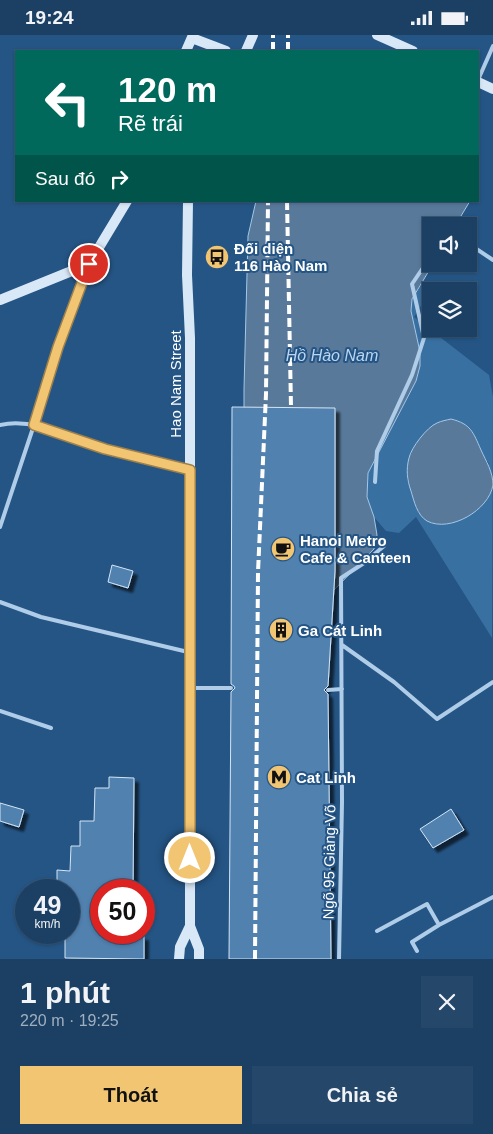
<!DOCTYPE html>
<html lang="vi">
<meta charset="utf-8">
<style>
body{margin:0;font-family:Arial,sans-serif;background:#25476a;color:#f1f3f6;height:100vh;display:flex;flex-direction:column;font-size:19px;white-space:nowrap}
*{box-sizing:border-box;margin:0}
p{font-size:16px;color:#a0afbf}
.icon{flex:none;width:28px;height:28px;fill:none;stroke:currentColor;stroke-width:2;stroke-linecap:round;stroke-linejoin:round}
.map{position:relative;height:924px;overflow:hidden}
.panel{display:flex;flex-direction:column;background:#1c4064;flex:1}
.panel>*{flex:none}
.hud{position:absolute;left:15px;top:15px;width:464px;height:152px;border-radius:0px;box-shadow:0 1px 4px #0004,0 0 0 1px #3a5978;background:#00695c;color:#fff;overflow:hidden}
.buttons{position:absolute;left:422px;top:182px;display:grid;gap:10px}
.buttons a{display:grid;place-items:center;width:55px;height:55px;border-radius:0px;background:#1c4064;box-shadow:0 1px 4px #0004,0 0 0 1px #3a5978;font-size:25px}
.speed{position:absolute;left:15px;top:844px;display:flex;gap:10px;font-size:25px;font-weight:700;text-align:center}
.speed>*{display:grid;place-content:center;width:65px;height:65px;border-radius:50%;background:#1c4064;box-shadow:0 1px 4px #0004,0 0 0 1px #3a5978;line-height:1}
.speed small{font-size:12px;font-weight:400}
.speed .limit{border:8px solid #d22;background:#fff;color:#111}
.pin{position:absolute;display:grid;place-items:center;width:42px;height:42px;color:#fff;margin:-21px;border:2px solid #fff;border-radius:50%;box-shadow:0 1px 5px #0007}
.me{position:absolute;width:55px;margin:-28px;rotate:0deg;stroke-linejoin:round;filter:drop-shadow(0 0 4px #0008)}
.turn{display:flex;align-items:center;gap:18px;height:105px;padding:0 20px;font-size:22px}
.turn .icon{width:65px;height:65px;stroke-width:2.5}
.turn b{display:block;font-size:35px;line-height:42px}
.then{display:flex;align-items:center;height:48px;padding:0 20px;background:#0003;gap:10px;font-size:19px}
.round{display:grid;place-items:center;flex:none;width:52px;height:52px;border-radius:0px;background:#25476a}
.headline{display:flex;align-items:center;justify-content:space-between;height:85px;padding:0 20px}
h1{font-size:30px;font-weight:800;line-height:38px}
.action{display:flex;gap:10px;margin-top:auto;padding:10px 20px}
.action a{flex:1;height:58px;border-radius:0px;background:#f2c573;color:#111;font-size:20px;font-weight:800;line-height:58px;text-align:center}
.action a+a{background:#25476a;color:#f1f3f6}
.status{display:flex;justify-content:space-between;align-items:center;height:35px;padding:0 25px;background:#1c4064;direction:ltr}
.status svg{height:14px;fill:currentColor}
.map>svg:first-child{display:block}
.green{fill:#3970a2;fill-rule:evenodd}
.water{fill:#58799a;stroke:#a3c8e9}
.building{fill:#5181af;stroke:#d3e5f6;filter:url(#shadow)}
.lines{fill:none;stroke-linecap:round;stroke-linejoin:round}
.lane{stroke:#afcce8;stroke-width:4}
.secondary{stroke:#d9e8f7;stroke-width:10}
.rail{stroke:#fff;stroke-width:4;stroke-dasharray:9 4;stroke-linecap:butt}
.route-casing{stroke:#9d804b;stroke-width:12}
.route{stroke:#f2c573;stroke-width:9}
.labels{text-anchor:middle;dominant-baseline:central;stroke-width:4;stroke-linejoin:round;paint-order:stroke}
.poi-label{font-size:15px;font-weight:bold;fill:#fff;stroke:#255585;text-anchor:start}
.street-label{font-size:15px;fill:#fff;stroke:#255585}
.water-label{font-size:16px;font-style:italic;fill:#bad6f0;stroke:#255585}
</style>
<div class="status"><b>19:24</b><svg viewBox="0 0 49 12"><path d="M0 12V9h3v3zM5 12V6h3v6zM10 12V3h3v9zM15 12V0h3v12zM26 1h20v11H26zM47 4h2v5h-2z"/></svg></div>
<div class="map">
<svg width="493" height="924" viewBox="0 0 493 924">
<defs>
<filter id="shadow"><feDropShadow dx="4.5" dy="4.5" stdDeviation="1" flood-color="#0009"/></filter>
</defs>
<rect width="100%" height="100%" fill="#255585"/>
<path class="green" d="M420,251L429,258L414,282L489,340L493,362L492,603L416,482L399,498L386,496L374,482L367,462L368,438L416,346L420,331V317L411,276L412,264ZM482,418L489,429L419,479L407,444Z"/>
<path class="water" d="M256,166H470L455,191H431V229H433L412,264L411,276L420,317V331L416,346L368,438L367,462L374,482L377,500L374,514L332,557L244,394V354L248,201Z
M451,384C471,389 473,397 481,415C486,426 493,437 493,450C489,475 450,498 427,486C417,480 414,466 411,456C407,445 406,434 409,423C411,413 427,392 437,388C441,386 447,385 451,384Z"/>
<path class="building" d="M232,372L335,373V536L328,651L324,655L328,659L331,924H229L231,657L235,653L234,651L231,649Z
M112,530L133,536L128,553L108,547Z
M109,742L134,743L133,855H101V901H144V924L65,923V901H69V855H57V835L70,836L71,811H80V786H94L95,753H109Z
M0,768L24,775L19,792L0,786Z
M451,774L464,795L433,813L420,794Z"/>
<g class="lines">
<path class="lane" d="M478,45L493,11
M469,209L493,225
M0,390C37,382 72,405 106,415C134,422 161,428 188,434
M375,447L377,416L412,340L424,303L412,249L431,221
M0,492L34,390L57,312L88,231
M0,567L41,582L188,617
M342,610L394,647L437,684L493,647
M190,653H231
M328,655L342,654
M0,676L51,693
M377,896L427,869L439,890L493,862
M417,916L412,907L439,890
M339,924L342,767L341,543L364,528L384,511"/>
<path class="secondary" d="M377,0L413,16
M192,3L226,16
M186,16L193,0
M246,16L253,0
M478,47L493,54
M188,166L187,240L190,303V891L199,914V924
M0,265L89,229L127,166
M179,924L180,912L190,891"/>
<path class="rail" d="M273,16V0
M288,16V0
M287,166L291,372
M255,924L258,537L266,359L268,166"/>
</g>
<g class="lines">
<g class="route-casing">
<path id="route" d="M89,229L58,312L34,390L105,414L190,435V823"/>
</g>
<use href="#route" class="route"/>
</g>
<defs>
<g id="bus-disc" transform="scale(1.25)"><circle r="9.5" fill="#f2c573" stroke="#255585"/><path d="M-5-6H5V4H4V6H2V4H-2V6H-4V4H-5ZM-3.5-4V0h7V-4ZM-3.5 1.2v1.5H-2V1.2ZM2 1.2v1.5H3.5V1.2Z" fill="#111"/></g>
<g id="cafe-disc" transform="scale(1.25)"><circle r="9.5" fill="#f2c573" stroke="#255585"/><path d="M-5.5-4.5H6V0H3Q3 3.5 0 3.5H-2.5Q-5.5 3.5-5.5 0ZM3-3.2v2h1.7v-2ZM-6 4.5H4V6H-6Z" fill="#111"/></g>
<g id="building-disc" transform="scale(1.25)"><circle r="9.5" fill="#f2c573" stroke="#255585"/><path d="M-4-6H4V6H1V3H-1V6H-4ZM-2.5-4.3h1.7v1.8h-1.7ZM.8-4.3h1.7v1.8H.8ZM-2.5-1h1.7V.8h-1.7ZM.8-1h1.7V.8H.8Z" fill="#111"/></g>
<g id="metro-disc" transform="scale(1.25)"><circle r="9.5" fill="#f2c573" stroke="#255585"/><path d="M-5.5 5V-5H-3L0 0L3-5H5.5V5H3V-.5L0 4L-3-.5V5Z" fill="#111"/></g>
</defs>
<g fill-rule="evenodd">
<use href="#bus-disc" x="217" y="222"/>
<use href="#cafe-disc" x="283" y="514"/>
<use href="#building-disc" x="281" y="595"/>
<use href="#metro-disc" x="279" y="742"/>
</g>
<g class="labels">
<g class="poi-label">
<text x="234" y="213">Đối diện<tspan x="234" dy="17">116 Hào Nam</tspan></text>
<text x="300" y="505">Hanoi Metro<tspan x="300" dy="17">Cafe &amp; Canteen</tspan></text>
<text x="298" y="595">Ga Cát Linh</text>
<text x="296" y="742">Cat Linh</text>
</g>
<g class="street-label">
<text transform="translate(175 349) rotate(-90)">Hao Nam Street</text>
<text transform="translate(329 827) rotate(-89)">Ngõ 95 Giảng Võ</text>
</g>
<g class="water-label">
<text x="332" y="320">Hồ Hào Nam</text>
</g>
</g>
</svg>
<div class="buttons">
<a><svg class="icon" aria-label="sound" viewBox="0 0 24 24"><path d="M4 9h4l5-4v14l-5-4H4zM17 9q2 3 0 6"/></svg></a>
<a><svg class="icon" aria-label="layers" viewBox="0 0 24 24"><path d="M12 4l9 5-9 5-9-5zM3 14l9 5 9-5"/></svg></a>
</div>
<div class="speed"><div>49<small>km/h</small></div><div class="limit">50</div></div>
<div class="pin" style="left:89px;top:229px;background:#d93025"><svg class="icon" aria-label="arrive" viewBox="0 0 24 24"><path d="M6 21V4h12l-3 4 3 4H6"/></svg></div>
<svg class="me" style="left:190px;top:823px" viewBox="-20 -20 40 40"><circle r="17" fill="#f2c573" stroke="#fff" stroke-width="3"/><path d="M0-11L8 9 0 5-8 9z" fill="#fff"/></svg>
<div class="hud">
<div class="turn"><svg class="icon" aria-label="left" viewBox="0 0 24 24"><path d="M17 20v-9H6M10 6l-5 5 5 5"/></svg><div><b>120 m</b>Rẽ trái</div></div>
<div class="then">Sau đó<svg class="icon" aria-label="right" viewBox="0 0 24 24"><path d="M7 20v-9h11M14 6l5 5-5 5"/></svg></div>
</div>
</div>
<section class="panel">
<div class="headline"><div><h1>1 phút</h1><p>220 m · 19:25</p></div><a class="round"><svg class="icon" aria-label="close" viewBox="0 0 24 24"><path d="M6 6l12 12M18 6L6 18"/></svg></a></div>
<div class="action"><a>Thoát</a><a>Chia sẻ</a></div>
</section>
